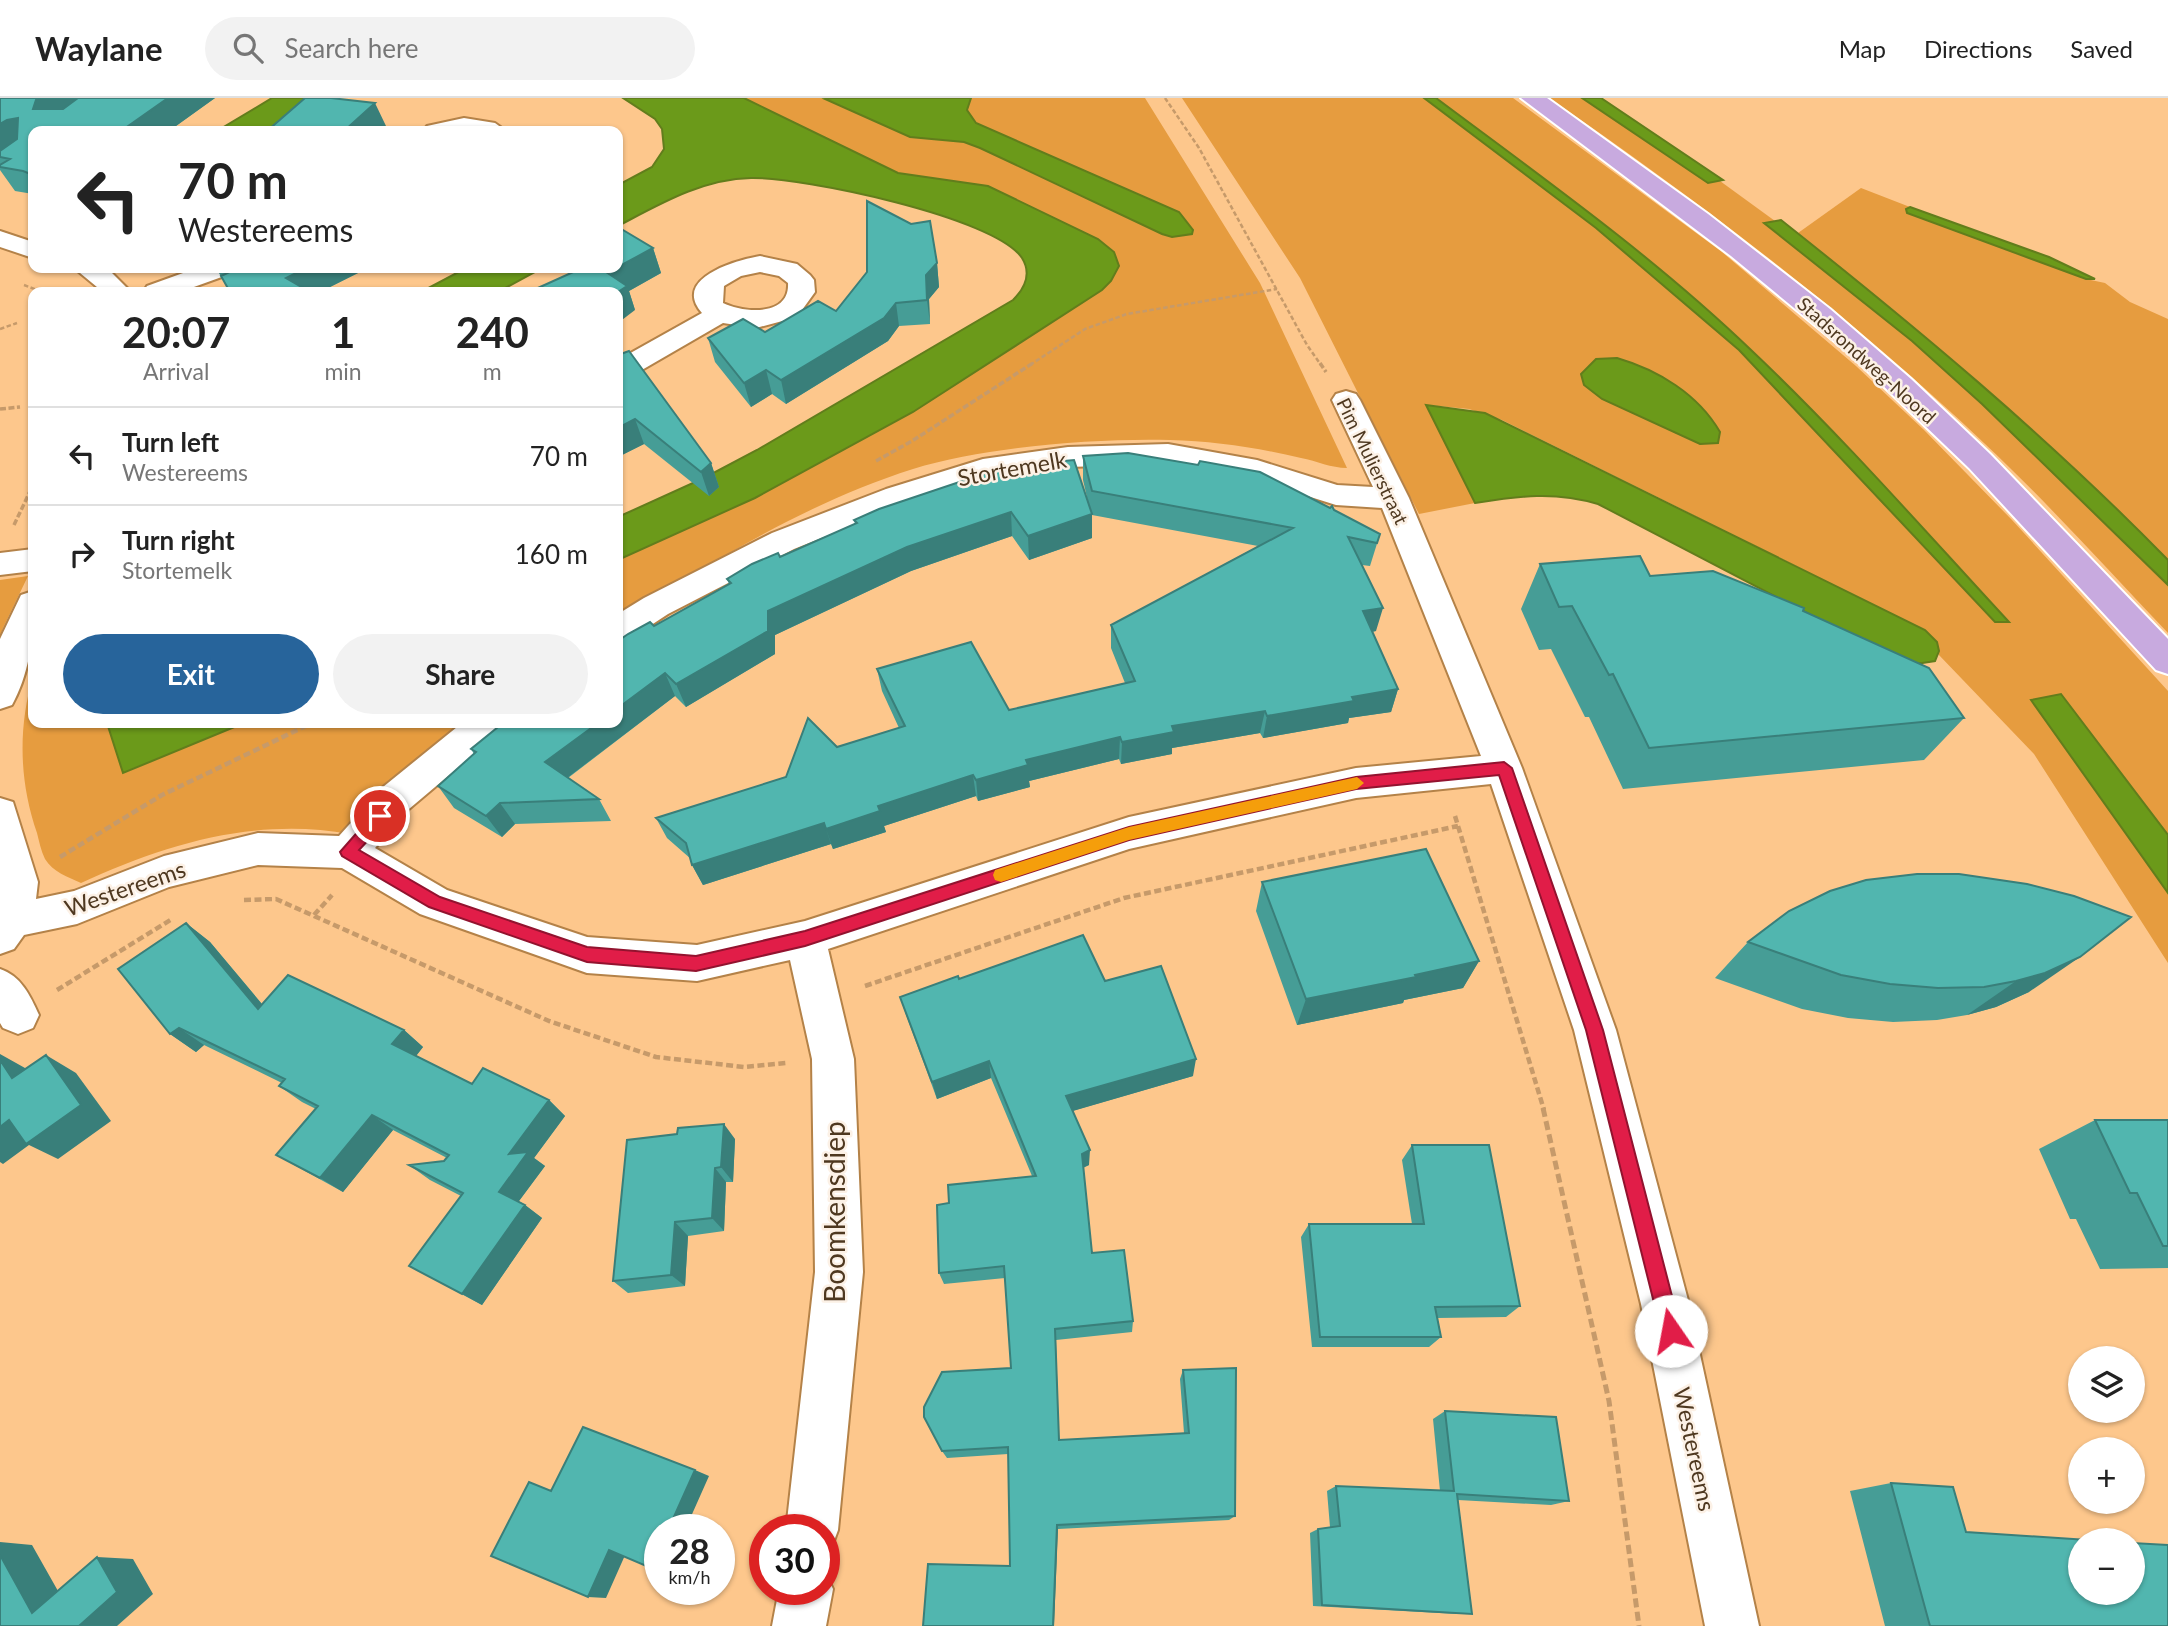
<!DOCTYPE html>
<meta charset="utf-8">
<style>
body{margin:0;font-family:Lato,sans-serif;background:#f2f2f2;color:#222;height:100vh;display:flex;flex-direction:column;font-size:26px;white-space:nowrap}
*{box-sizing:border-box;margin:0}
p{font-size:23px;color:#767676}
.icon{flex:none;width:38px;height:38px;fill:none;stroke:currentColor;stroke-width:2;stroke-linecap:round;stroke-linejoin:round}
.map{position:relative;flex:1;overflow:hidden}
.panel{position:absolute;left:28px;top:189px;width:595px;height:441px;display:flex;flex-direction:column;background:#fff;border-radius:14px;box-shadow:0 2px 5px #0004}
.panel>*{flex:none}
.banner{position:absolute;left:28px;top:28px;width:595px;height:147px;border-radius:14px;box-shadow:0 2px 5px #0004;background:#fff;color:#222;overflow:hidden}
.tools{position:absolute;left:2068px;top:1248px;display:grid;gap:14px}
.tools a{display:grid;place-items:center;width:77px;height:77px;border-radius:50%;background:#fff;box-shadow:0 2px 5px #0004;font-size:35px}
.speed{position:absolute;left:644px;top:1416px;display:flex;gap:14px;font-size:35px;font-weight:700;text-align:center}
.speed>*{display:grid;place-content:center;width:91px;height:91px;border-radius:50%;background:#fff;box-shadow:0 2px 5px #0004;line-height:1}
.speed small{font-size:18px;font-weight:400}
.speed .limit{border:10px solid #d22;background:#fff;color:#111}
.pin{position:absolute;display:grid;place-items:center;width:60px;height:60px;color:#fff;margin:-30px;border:4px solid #fff;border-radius:50%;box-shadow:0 2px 7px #0007}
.me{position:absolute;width:77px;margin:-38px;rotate:348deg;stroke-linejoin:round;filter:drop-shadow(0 0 5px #0008)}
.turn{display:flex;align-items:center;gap:24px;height:147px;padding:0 35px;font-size:32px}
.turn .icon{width:91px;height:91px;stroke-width:2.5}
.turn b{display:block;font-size:49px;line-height:60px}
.eta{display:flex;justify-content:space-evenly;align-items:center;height:119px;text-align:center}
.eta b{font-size:42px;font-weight:700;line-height:49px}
.cta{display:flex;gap:14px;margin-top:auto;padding:14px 35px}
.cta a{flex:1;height:80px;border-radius:42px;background:#27649b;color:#fff;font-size:28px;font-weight:700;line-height:80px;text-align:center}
.cta a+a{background:#f2f2f2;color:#222}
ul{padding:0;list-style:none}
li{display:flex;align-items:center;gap:21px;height:98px;padding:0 35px;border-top:2px solid #e0e0e0}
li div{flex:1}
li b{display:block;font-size:26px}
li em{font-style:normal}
header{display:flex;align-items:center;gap:42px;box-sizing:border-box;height:98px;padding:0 35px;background:#fff;border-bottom:2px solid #e0e0e0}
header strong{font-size:33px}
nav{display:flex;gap:38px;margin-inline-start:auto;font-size:24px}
.search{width:490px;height:63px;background:#f2f2f2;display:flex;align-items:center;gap:18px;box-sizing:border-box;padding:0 24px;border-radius:38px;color:#767676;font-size:26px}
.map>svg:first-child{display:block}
.green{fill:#e69c3f}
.water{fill:#6b9a1a;stroke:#627d1c;stroke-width:2}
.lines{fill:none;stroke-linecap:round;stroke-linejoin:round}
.minor-casing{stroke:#b48248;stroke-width:4}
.major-casing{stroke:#fff;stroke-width:4}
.path-far3{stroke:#c69a6a;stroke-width:2.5;stroke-dasharray:4.5 2.5;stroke-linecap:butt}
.path-far2{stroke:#c69a6a;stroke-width:3.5;stroke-dasharray:6 2.5;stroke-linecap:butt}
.path-far1{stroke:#c69a6a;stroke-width:4.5;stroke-dasharray:7 3.5;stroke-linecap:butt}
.path{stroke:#c69a6a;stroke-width:5;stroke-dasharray:9 4.5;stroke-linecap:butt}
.minor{fill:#fff;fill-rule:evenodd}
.major{fill:#c8aadf;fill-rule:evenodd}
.wall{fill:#469d96}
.shaded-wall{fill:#397f7a}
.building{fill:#51b6af;stroke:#397f7a;stroke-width:2}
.route{fill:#e11d48;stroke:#92132f;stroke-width:2}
.slow{fill:#f59e0b}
.labels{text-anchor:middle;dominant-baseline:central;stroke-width:5;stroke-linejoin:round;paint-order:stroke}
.far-street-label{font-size:19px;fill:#4e3820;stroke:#fcf1e6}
.street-label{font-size:23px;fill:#4e3820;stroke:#fcf1e6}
.near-street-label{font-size:28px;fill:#4e3820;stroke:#fcf1e6}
</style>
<header>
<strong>Waylane</strong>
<div class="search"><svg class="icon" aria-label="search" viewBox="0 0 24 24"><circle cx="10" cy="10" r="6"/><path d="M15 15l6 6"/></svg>Search here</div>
<nav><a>Map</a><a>Directions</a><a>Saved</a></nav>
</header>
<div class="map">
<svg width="2168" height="1528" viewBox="0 0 2168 1528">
<rect width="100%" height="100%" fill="#fdc78c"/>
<path class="green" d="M744,0H832L827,1L910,39L964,44L980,50L1162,136L1184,123L1179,114L976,25L967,12L971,0H1145L1260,185L1347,370C1331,370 1317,363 1301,360C1259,350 1214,343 1170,342C1095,340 985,349 913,371C806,405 711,464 618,524V462L755,400L913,314L1102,192L1111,183L1119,168L988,88L898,75Z
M1182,0H1513L1722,154L1856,268L1924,332L2012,422L2168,593V865L2034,656L1938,556L1939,553L1925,532L1502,322L1469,311L1427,307L1475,405L1419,416L1300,180Z
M1549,0H1582L1708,85L1720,83L1775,123L1765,126L1912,243L1982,306L2168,487V535C2107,471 2048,405 1984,345C1849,217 1702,105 1549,0Z
M1861,90L1910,109L1907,111L1908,115L2086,181L2105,185L2130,204L2168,221V462C2051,344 1927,239 1798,135Z
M28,478L3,530L0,538V482Z
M33,578V625H107L124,675L244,625H483L350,736C255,719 166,746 81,785C68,779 53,774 45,761C41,753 39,743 37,735C19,683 18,630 33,578Z"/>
<path class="water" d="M272,0H339L277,33H217Z
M623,0H744L898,75L988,88L1098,141L1114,154L1119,168L1111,183L1102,192L913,314L755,400L618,462V419L704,380L757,352L1013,202C1025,190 1032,176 1022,160C995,119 802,79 751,80C702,81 660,106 618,128V87L652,69L664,51L662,31L655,21Z
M832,0H971L967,12L976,25L1179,114L1193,132L1192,136L1172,139L1162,136L980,50L964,44L910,39L825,1Z
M1424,0H1436C1543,80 1653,158 1750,251C1841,337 1924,432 2009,524H1995L1739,252L1596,130Z
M1582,0H1601L1723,82L1708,85Z
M1910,109L2049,159L2095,181H2086L1907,115L1906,111Z
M1781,122C1916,229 2047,338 2168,462V487L1982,306L1912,243L1764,125Z
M466,170H542L498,194H421Z
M1617,260C1658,272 1698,296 1720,334L1718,345L1700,346L1602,301L1584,287L1581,276L1596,261Z
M1426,307L1485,315L1925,532L1937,544L1939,553L1935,563L1916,566L1897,562L1598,406C1554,393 1520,398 1475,405Z
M2061,596L2168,737V795L2031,602Z
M107,625H244L123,675Z"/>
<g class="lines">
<g class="minor-casing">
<path id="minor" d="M464,20L495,25L506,33H423L427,28Z
M0,133L33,144V160L0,149Z
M760,158L797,166L810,177L814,182L815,194L802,212L786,222L756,230L723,225L628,280L618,283V262L702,215C671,180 737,162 760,158ZM760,174L779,178L788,185C790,219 744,215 723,205L724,188L741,178Z
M74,170H107L131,194H103Z
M197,170H234L230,176L180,194H143L147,188Z
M1346,293L1356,296L1360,302L1409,400L1522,670L1616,932L1689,1206L1759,1528H1705L1641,1206L1574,932L1491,686L1356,700L1129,751L828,851L854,961L863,1174L838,1432L831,1451L824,1453V1432H786L815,1174L812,961L790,862L697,883L587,875L420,816L342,770L258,767L169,789L77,826L24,837L14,851L0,856V700L13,704L38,784L36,801L74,793L164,758L258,735L339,738L383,689L462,625H504L499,635L409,711L375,750L447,792L587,839L697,847L805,823L1129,719L1356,670L1481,658L1382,410L1336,407L1253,381L1168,366L1068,369L986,381L908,405L794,451L668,516L630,541L618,544V516L644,500L772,435L886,391L983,361L1068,349L1168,346L1257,362L1337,387L1373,389L1332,302L1336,296Z
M33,451V473L0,477V455Z
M33,493C35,531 31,573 12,607L0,611V541L21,497Z
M0,871C21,878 30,897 39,917L33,930L18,936L3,930L0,925Z
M824,1472L833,1491L826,1528H772L779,1491H824Z"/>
</g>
<g class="major-casing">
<path id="major" d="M1521,0H1547L1708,116L1830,211L1911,281L1990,356L2168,541V576L2156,572L1969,370L1850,256L1731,158Z"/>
</g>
<path class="path-far3" d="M1165,0L1199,50L1307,247L1321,267
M24,187L42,194
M0,231L17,225
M1030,267L1085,231L1127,216L1277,191"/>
<path class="path-far2" d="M1320,265L1326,274
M0,311L20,309
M876,363L912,343L1033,265
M14,427L33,387"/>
<path class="path-far1" d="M1455,718L1544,1012
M60,759L162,697L312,625
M244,802L276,801L549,923L656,959L744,969L786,965
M314,817L332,797
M865,888L1124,800L1458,728
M57,892L172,821"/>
<path class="path" d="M1543,1010L1609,1303L1639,1528"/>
<use href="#minor" class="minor"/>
<use href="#major" class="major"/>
</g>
<path class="wall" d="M0,0H215L169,33H33V96L15,93L0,72Z
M653,150L661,175L629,193L635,212L577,170H618Z
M937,165L939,189L929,201L930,226L899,228L888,243L786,306L772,296L751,309L715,264L708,240L765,234L836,213Z
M216,170H368L320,194H230Z
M622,255L711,365L719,389L709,398L644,346L618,359Z
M1083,358L1334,412L1380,436L1370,468L1362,467L1376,533L1372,534L1398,591L1391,614L1349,620L1348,625L1263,640L1260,635L1172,650V656L1121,666L1119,661L1029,683L1030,689L978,703L976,698L884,728L886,734L833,751L831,746L703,787L692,767L691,761L667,740L656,720L786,679L837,649L899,630L882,593L877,571L1009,612L1125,585L1111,550V527L1258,448L1092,417V440L1029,462L1012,438L911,473L775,537V556L686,609L675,598L568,680L599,701L611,723L515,726L502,739L454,710L438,688L474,656L471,651L618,625L654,528L729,486L727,481L780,459L855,426L854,422L1089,408L1083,382Z
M1540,466L1650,478L1803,513L1964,620L1924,662L1623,691L1589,619H1585L1551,551L1539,552L1521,511Z
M1917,776L2029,894L1996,909L1967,917L1937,922L1893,924L1848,920L1802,911L1715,880L1748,844Z
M1262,784L1479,863L1463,890L1404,902L1403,905L1297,927L1256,813Z
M186,825L210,844L262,906L404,932L423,949L416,958L472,986L549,1002L565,1018L534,1060L545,1068L519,1103L525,1107L542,1120L482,1207L409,1168L461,1098L430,1082L409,1067L444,1063L447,1060L393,1032L343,1094L276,1057L316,1011L302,1004L279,988L282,985L204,947L196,954L170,936Z
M959,881L1105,883L1193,978L1072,1013L1089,1067L1083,1070L1092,1155L1133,1223L1132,1234L1056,1242L1059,1342L1184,1335L1180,1281L1183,1272L1235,1418L1229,1422L1058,1431L1010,1468L1008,1356L947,1360L942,1353L1011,1270L1005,1180L944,1186L939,1175L949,1105L1032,1078L991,980L937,1001L906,917L900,899Z
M2095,1022H2168V1170L2100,1171L2076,1121H2070L2039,1051Z
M677,1036L735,1041L733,1084H726L724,1133L688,1138L685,1188L628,1195L613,1183Z
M1412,1047L1520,1208L1506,1219L1437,1220L1441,1239L1429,1249H1312L1301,1139L1309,1126H1412L1402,1062Z
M1445,1313L1569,1403L1551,1407L1458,1402L1472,1516H1457L1313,1508L1310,1435L1318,1431L1330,1429L1327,1393L1336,1388L1440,1393L1433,1321Z
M1891,1385L1966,1434L2168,1528H1885L1850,1393Z"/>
<path class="shaded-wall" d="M39,0H92L53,26L33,11L36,2Z
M168,0H215L169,33H121Z
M375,5L386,28L381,33H344Z
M18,20L33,42L0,59V26L7,22Z
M653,150L661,175L629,193L635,212L618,225V194L610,173Z
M937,165L939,189L929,201L930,226L927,202L926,177Z
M306,170H368L320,194H295L286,180Z
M896,205L899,228L888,243L786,306L781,282Z
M618,242L623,256L618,260Z
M766,272L772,296L751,309L744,285Z
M635,321L644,346L618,359V330Z
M711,365L719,389L709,398L701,374Z
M1011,414L1012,438L911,473L775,537V556L686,609L676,586L768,513L907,449Z
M1092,416V440L1029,462L1028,438Z
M1383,510L1376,533L1357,536L1363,513Z
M665,575L675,598L559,686L545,664L598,625H618V610Z
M1398,591L1391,614L1349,620L1348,625L1263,640L1267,618L1352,599Z
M1265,613L1260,635L1172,650V656L1121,666L1122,644L1172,628Z
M1120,639L1119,661L1029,683L1030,689L978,703L976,682L1026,662Z
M973,677L976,698L884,728L886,734L833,751L826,731L878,708Z
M500,705L515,726L502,739L486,718Z
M824,725L831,746L703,787L692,767Z
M186,825L210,844L281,929L258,911Z
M2080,859L2029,894L1996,909L1967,917L2016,883Z
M1479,863L1463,890L1404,902L1403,905L1297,927L1306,901Z
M179,930L204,947L196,954L170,936Z
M404,932L423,949L412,963L392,946Z
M0,956L25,970L44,996L12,980L0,962Z
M46,957L76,975L111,1023L58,1061L29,1047L3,1066L0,1064V1029Z
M1196,961L1193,978L1066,1015V998Z
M989,963L991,980L937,1001L932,984Z
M549,1002L565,1018L534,1060L545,1068L516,1107L499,1094L509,1056Z
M372,1017L393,1032L343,1094L320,1080Z
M724,1026L735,1041L733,1084L721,1069Z
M1090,1052L1089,1067L1082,1070V1056Z
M715,1070L726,1084L724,1133L712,1120Z
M525,1107L542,1120L482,1207L462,1196Z
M675,1124L688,1138L685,1188L671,1177Z
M695,1372L709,1378L685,1432H668Z
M1057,1427L1058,1431L1054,1528H1053Z
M0,1444L32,1447L71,1516L32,1515L0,1457Z
M660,1451V1471L651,1470Z
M609,1452L626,1455L606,1500L588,1499Z
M97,1459L133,1461L153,1496L117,1528H79Z"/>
<path class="building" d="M0,0H39L36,2L33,11H63L78,0H168L121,33H33V77L23,73L0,69V67L10,61L0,59V53L17,41L18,20L7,22L0,26Z
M305,0H331L375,5L344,33H267Z
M867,103L911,126L930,123L937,165L926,177L927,202L896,205L884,220L781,282L766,272L744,285L708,240L743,221L765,234L818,203L836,213L867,174Z
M618,129L653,150L618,169Z
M238,170H306L286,180L310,194H230L221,178Z
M582,170H600L627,188L618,194H529Z
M605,170H617L610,173Z
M629,253L711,365L701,374L635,321L618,330V257Z
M1128,355L1198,367L1200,363L1260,374L1330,410L1332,408L1334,412L1380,436L1377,445L1348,439L1383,510L1363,513L1398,591L1352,599L1354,603L1267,618L1265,613L1172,628L1174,634L1122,644L1120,639L1026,662L1028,667L976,682L973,677L878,708L880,713L826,731L824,725L692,767L686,745L656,720L786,679L808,620L837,649L905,628L877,571L971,544L1009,612L1135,583L1111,527L1293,430L1092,393L1083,358Z
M1074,362L1092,416L1028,438L1011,414L907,449L768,513V533L676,586L665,575L618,610V543L628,536L650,524L654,528L731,485L727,481L752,466L778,455L780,459L857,425L854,422L879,411L1007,368Z
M1640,458L1650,478L1713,473L1804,510L1803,513L1929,570L1964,620L1649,650L1613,576L1609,577L1572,508L1559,509L1540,466Z
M503,625H598L545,664L599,701L500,705L486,718L438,688L476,654L471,651Z
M1426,751L1479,863L1415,877L1416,879L1306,901L1262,784Z
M1917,776H1959L2027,786L2074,798L2131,819L2080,859L2045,875L2016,883L1984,889L1938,890L1890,886L1841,877L1748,844L1789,813L1830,793L1866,782Z
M186,825L258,911L288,877L404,932L392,946L472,986L483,970L549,1002L509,1056L528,1054L499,1094L525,1107L462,1196L409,1168L463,1095L409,1067L444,1063L449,1057L372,1017L320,1080L276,1057L318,1008L279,988L285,981L179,930L170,936L118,871Z
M1083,837L1105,883L1161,868L1196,961L1066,998L1090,1052L1082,1056L1092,1155L1124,1152L1133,1223L1055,1231L1059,1342L1189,1335L1183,1272L1236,1270L1235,1418L1057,1427L1053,1528H923L928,1466L1010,1468L1008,1349L942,1353L924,1319V1309L942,1274L1011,1270L1004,1168L939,1175L937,1107L949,1105L948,1087L1036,1078L989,963L932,984L900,899L958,878L959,881Z
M46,957L81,1007L26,1046L9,1022L0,1029V962L12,980Z
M2095,1022H2168V1148H2163L2137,1095H2130Z
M724,1026L721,1069L715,1070L712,1120L675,1124L671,1177L613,1183L627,1042L677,1036L678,1030Z
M1412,1047H1489L1520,1208L1435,1209L1441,1239H1320L1309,1126H1424Z
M1445,1313L1556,1319L1569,1403L1457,1396L1472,1516L1322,1507L1318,1431L1340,1428L1336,1388L1454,1393Z
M583,1329L695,1372L668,1432H660V1451L651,1470L609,1452L588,1499L491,1458L529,1384L551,1393Z
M1891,1385L1953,1389L1966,1434L2088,1442H2081V1494H2133V1445L2168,1447V1528H1930Z
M0,1457L32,1515L97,1459L117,1494L79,1528H0Z"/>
<path class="route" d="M1504,664L1512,670L1603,932L1681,1233L1678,1240L1671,1243L1664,1240L1661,1233L1586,932L1499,677L1356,691L1129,742L805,848L696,873L587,864L429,809L342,758L340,754L375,714L380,712L388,718L386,723L359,752L440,799L587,849L696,858L805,833L1129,729L1356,679Z"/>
<path class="slow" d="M1357,679L1364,685L1357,691L1129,742L1001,784L995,782L993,777L995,772L1129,729Z"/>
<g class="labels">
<g class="far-street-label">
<text transform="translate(1867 262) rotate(42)">Stadsrondweg-Noord</text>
<text transform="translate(1373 363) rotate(64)">Pim Mulierstraat</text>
</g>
<g class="street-label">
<text transform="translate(1012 370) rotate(-10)">Stortemelk</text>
<text transform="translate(125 790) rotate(-19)">Westereems</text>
<text transform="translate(1695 1351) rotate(78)">Westereems</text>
</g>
<g class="near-street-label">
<text transform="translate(834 1114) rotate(-90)">Boomkensdiep</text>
</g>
</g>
</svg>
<div class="tools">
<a><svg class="icon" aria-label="layers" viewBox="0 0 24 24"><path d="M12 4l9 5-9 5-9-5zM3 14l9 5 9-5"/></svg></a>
<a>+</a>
<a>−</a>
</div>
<div class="speed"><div>28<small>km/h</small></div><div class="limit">30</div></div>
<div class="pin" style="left:380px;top:718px;background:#d93025"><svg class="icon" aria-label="arrive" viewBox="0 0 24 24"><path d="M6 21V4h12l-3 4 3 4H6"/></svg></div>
<svg class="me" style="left:1671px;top:1233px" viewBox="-20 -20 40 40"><circle r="19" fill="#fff"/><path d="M0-13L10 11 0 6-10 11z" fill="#e11d48"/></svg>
<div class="banner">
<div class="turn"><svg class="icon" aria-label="left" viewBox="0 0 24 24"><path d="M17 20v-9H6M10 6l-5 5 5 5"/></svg><div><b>70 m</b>Westereems</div></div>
</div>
<section class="panel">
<div class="eta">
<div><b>20:07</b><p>Arrival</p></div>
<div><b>1</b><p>min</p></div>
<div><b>240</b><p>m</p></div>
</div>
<ul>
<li><svg class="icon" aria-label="left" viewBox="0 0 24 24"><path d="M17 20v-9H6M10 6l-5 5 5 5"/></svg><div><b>Turn left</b><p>Westereems</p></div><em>70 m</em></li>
<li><svg class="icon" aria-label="right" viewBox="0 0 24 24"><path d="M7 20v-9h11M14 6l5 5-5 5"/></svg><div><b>Turn right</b><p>Stortemelk</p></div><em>160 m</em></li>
</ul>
<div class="cta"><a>Exit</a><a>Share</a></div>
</section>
</div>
